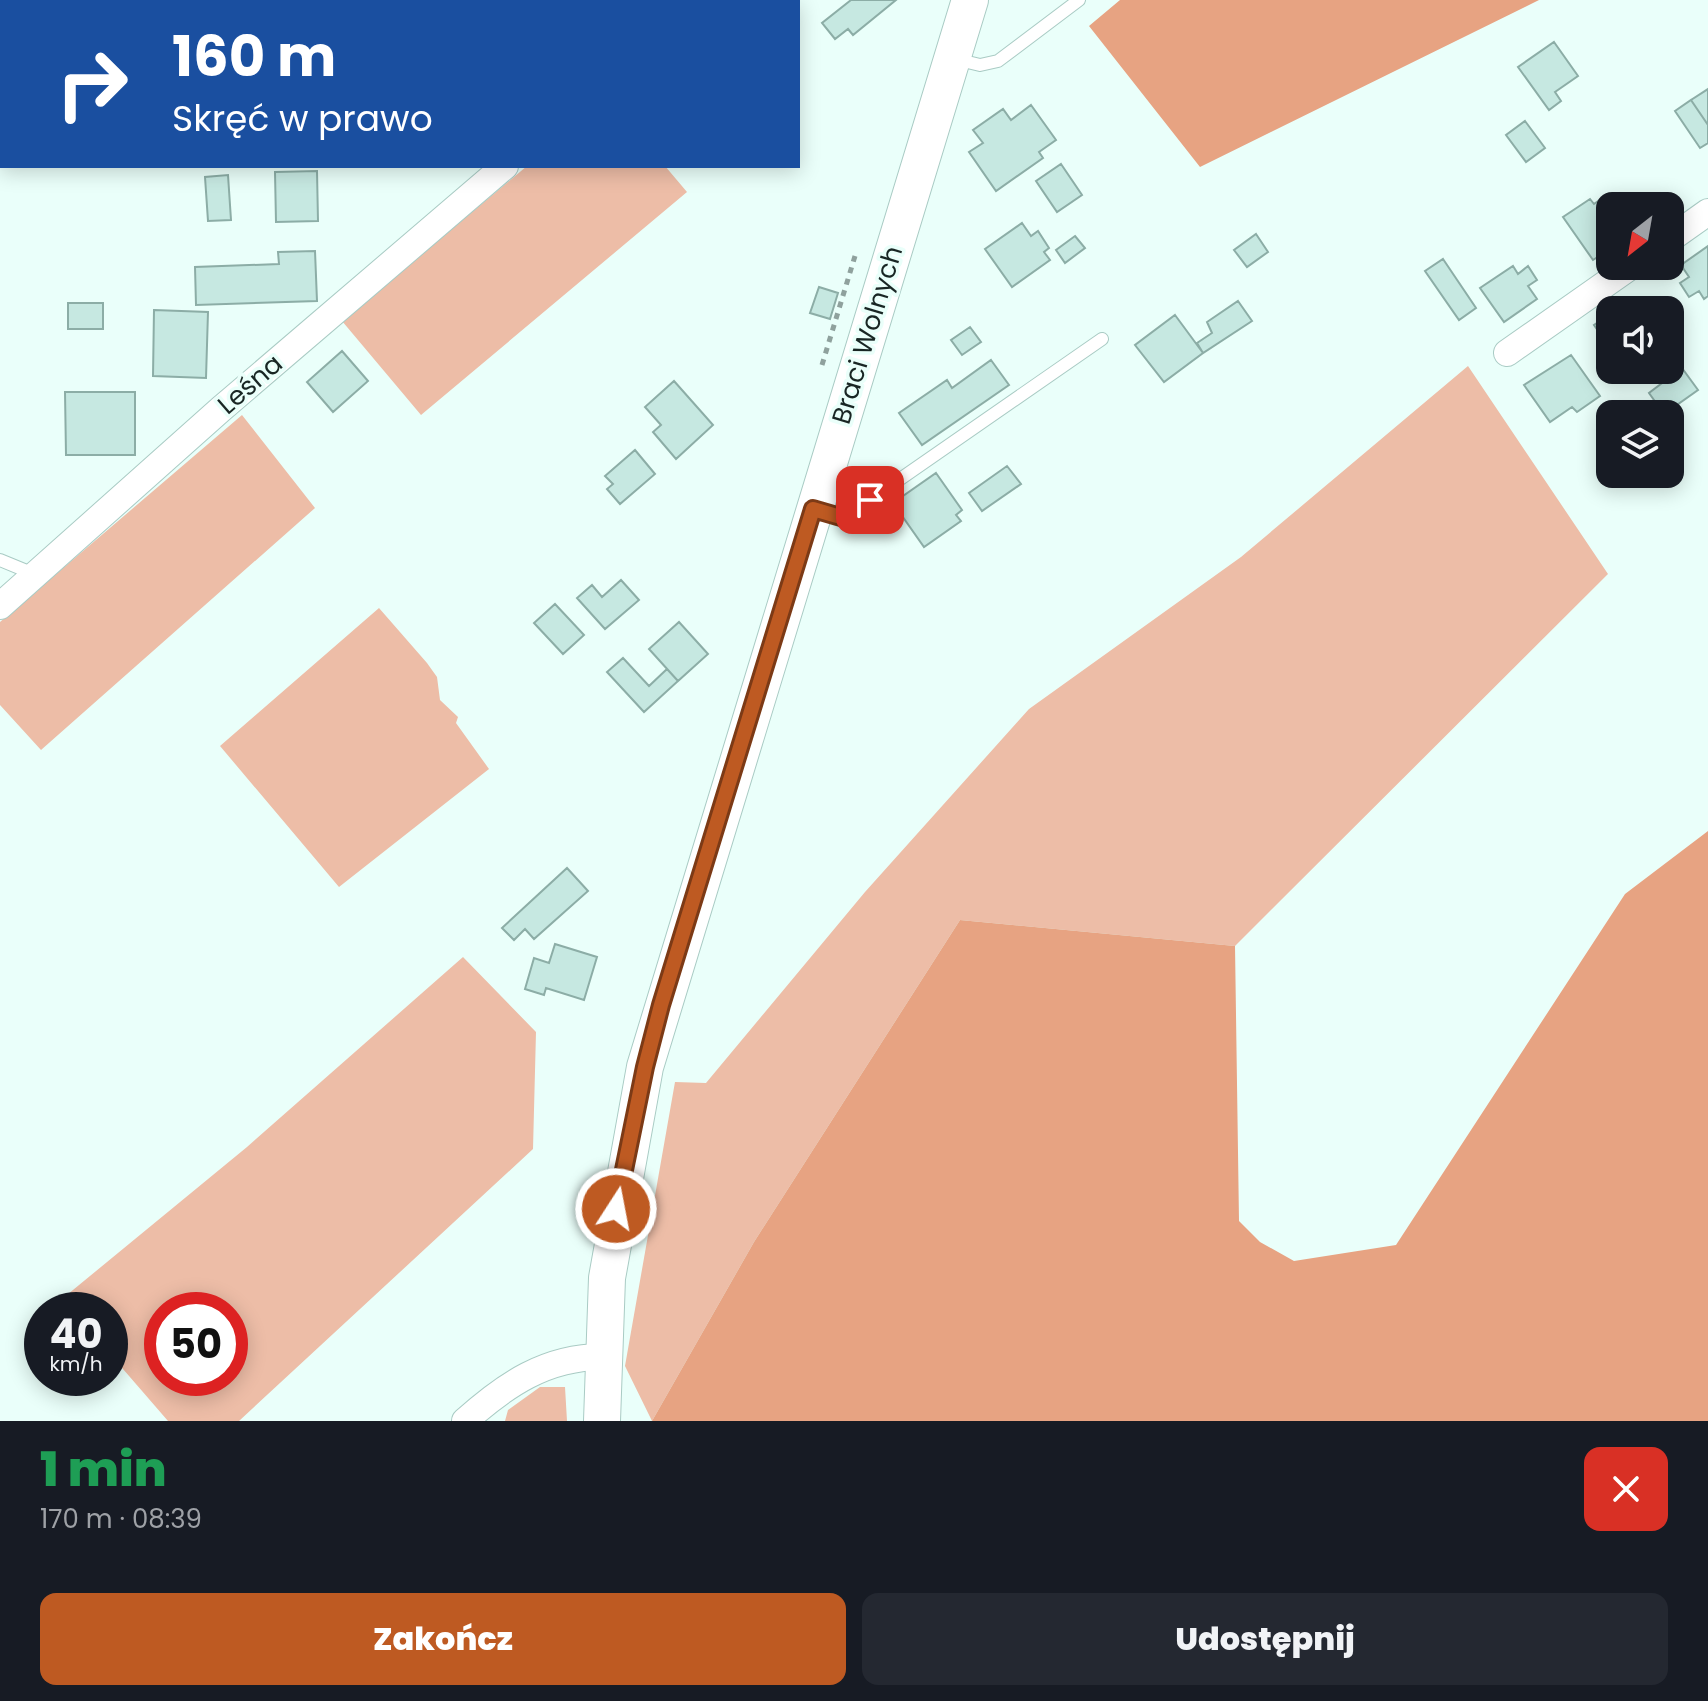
<!DOCTYPE html>
<html lang="pl">
<meta charset="utf-8">
<style>
body{margin:0;font-family:Poppins,sans-serif;background:#242831;color:#f1f3f6;height:100vh;display:flex;flex-direction:column;font-size:30px;white-space:nowrap}
*{box-sizing:border-box;margin:0}
p{font-size:26px;color:#9ea1a6}
.icon{flex:none;width:44px;height:44px;fill:none;stroke:currentColor;stroke-width:2;stroke-linecap:round;stroke-linejoin:round}
.map{position:relative;height:1421px;overflow:hidden}
.side{display:flex;flex-direction:column;background:#171b24;flex:1}
.side>*{flex:none}
.top-card{position:absolute;left:0px;top:0px;width:800px;height:168px;box-shadow:0 4px 20px #0003;background:#1a4fa0;color:#fff;overflow:hidden}
.needle{width:52px;rotate:211deg}
.controls{position:absolute;left:1596px;top:192px;display:grid;gap:16px}
.controls a{display:grid;place-items:center;width:88px;height:88px;border-radius:16px;background:#171b24;box-shadow:0 4px 20px #0003;font-size:40px}
.speed{position:absolute;left:24px;top:1292px;display:flex;gap:16px;font-size:40px;font-weight:700;text-align:center}
.speed>*{display:grid;place-content:center;width:104px;height:104px;border-radius:50%;background:#171b24;box-shadow:0 4px 20px #0003;line-height:1}
.speed small{font-size:20px;font-weight:400}
.speed .limit{border:12px solid #d22;background:#fff;color:#111}
.pin{position:absolute;display:grid;place-items:center;width:68px;height:68px;color:#fff;margin:-34px;border-radius:16px;box-shadow:0 4px 12px #0006}
.me{position:absolute;width:88px;margin:-44px;rotate:11deg;stroke-linejoin:round;filter:drop-shadow(0 0 6px #0008)}
.turn{display:flex;align-items:center;gap:28px;height:168px;padding:0 40px;font-size:36px}
.turn .icon{width:104px;height:104px;stroke-width:2.5}
.turn b{display:block;font-size:56px;line-height:68px}
.round{display:grid;place-items:center;flex:none;width:84px;height:84px;border-radius:16px;background:#242831}
.head{display:flex;align-items:center;justify-content:space-between;height:136px;padding:0 40px}
h1{font-size:48px;font-weight:800;line-height:60px;color:#1e9e55}
.action{display:flex;gap:16px;margin-top:auto;padding:16px 40px}
.action a{flex:1;height:92px;border-radius:16px;background:#be5a22;color:#fff;font-size:32px;font-weight:800;line-height:92px;text-align:center}
.action a+a{background:#242831;color:#f1f3f6}
.map>svg:first-child{display:block}
.green{fill:#edbda7;fill-rule:evenodd}
.forest{fill:#e7a382}
.building{fill:#c6e8e1;stroke:#8cada6;stroke-width:2}
.lines{fill:none;stroke-linecap:round;stroke-linejoin:round}
.lane-casing{stroke:#a9cbc4;stroke-width:14}
.street-casing{stroke:#a9cbc4;stroke-width:28}
.secondary-casing{stroke:#a9cbc4;stroke-width:38}
.path{stroke:#8fa19d;stroke-width:5;stroke-dasharray:6 6;stroke-linecap:butt}
.lane{stroke:#fff;stroke-width:12}
.street{stroke:#fff;stroke-width:26}
.secondary{stroke:#fff;stroke-width:36}
.route-casing{stroke:#7c3a16;stroke-width:20}
.route{stroke:#be5a22;stroke-width:14}
.labels{text-anchor:middle;dominant-baseline:central;stroke-width:7;stroke-linejoin:round;paint-order:stroke}
.street-label{font-size:26px;fill:#192624;stroke:#eafffa}
</style>
<div class="map">
<svg width="1708" height="1421" viewBox="0 0 1708 1421">
<rect width="100%" height="100%" fill="#eafffa"/>
<path class="green" d="M527,166H665L687,192L421,415L342,321Z
M1468,366L1608,574L1235,946L960,920L754,1242L652,1421L625,1366L675,1082L706,1083L865,892L1029,709L1241,557Z
M242,415L315,508L41,750L0,705V622Z
M379,608L427,663L437,677L440,700L458,717L456,723L489,769L339,887L220,746Z
M463,957L536,1032L533,1149L239,1421H168L110,1354V1310H71L62,1299L247,1147ZM230,1310V1378H162V1310Z
M540,1387H565L567,1421H505L508,1410Z"/>
<path class="forest" d="M1120,0H1539L1200,167L1089,26Z
M1708,831V1421H652L754,1242L960,920L1235,946L1239,1221L1260,1242L1294,1261L1396,1245L1625,894Z"/>
<path class="building" d="M851,0H896L853,35L848,29L835,39L822,23Z
M1554,42L1578,76L1555,92L1561,101L1549,110L1518,67Z
M1708,89V125L1691,100Z
M1691,100L1708,125V143L1700,148L1675,111Z
M1031,105L1056,140L1039,152L1043,158L996,191L969,152L983,143L973,130L1003,109L1011,120Z
M1525,121L1545,148L1526,162L1506,135Z
M1061,164L1082,195L1057,212L1036,181Z
M317,171L318,221L276,222L275,172Z
M228,175L231,220L208,221L205,177Z
M1605,196L1612,206L1610,249L1593,260L1563,217L1590,199L1594,204Z
M1022,223L1031,236L1038,231L1049,248L1044,252L1050,260L1012,287L985,249Z
M1256,234L1268,252L1247,267L1234,250Z
M1075,236L1085,248L1065,263L1056,250Z
M1708,246V296L1704,299L1699,291L1689,297L1680,283L1689,277L1681,265Z
M315,251L317,301L196,305L195,267L279,264L278,252Z
M1443,259L1476,308L1459,320L1425,271Z
M1513,266L1518,274L1528,266L1537,280L1528,286L1537,299L1504,322L1480,288Z
M819,287L838,293L830,319L810,313Z
M1238,301L1252,321L1203,353L1197,343L1212,333L1207,322Z
M68,303H103V329H68Z
M154,310L208,312L206,378L153,376Z
M1610,314V348L1594,325Z
M1175,315L1203,353L1164,382L1135,345Z
M970,327L981,342L962,355L951,340Z
M342,351L368,381L333,412L307,382Z
M1571,355L1600,396L1577,412L1572,407L1550,422L1524,385Z
M991,360L1009,385L922,445L899,413L947,380L952,388Z
M1682,368L1698,390L1664,414L1649,393Z
M674,381L713,425L676,459L653,432L661,425L645,407Z
M65,392H135V455H66Z
M635,450L655,474L620,504L607,489L613,484L605,476Z
M1007,466L1021,484L982,511L969,493Z
M936,473L962,510L956,515L961,521L924,547L893,503Z
M621,580L639,600L605,629L577,598L592,585L602,597Z
M555,604L584,635L563,654L534,623Z
M679,622L708,654L678,681L649,649Z
M623,658L649,686L667,669L678,681L644,712L607,672Z
M567,868L588,891L534,939L525,929L514,940L502,928Z
M555,944L597,957L584,1000L546,988L544,995L525,989L534,958L549,963Z"/>
<g class="lines">
<g class="lane-casing">
<path id="lane" d="M955,59L980,65L998,61L1079,0
M816,510L844,518L1102,339
M0,560L34,574"/>
</g>
<g class="street-casing">
<path id="street" d="M698,2L701,0
M1670,239L1708,212
M1507,353L1631,266
M0,606L221,409L505,166
M465,1421C505,1385 546,1357 602,1357"/>
</g>
<g class="secondary-casing">
<path id="secondary" d="M602,1421L607,1278L645,1067L970,0"/>
</g>
<path class="path" d="M822,365L855,256"/>
<use href="#lane" class="lane"/>
<use href="#street" class="street"/>
<use href="#secondary" class="secondary"/>
</g>
<g class="lines">
<g class="route-casing">
<path id="route" d="M616,1209L645,1067L661,1005L813,509L844,518L870,500"/>
</g>
<use href="#route" class="route"/>
</g>
<g class="labels">
<g class="street-label">
<text transform="translate(867 335) rotate(-73)">Braci Wolnych</text>
<text transform="translate(250 384) rotate(-41)">Leśna</text>
</g>
</g>
</svg>
<div class="controls">
<a><svg class="needle" viewBox="-14 -14 28 28"><path d="M0-13l5 13h-10z" fill="#e53935"/><path d="M0 13l5-13h-10z" fill="#9ea1a6"/></svg></a>
<a><svg class="icon" aria-label="sound" viewBox="0 0 24 24"><path d="M4 9h4l5-4v14l-5-4H4zM17 9q2 3 0 6"/></svg></a>
<a><svg class="icon" aria-label="layers" viewBox="0 0 24 24"><path d="M12 4l9 5-9 5-9-5zM3 14l9 5 9-5"/></svg></a>
</div>
<div class="speed"><div>40<small>km/h</small></div><div class="limit">50</div></div>
<div class="pin" style="left:870px;top:500px;background:#d93025"><svg class="icon" aria-label="arrive" viewBox="0 0 24 24"><path d="M6 21V4h12l-3 4 3 4H6"/></svg></div>
<svg class="me" style="left:616px;top:1209px" viewBox="-20 -20 40 40"><circle r="17" fill="#be5a22" stroke="#fff" stroke-width="3"/><path d="M0-11L8 9 0 5-8 9z" fill="#fff"/></svg>
<div class="top-card">
<div class="turn"><svg class="icon" aria-label="right" viewBox="0 0 24 24"><path d="M7 20v-9h11M14 6l5 5-5 5"/></svg><div><b>160 m</b>Skręć w prawo</div></div>
</div>
</div>
<section class="side">
<div class="head"><div><h1>1 min</h1><p>170 m · 08:39</p></div><a class="round" style="background:#d93025;color:#fff"><svg class="icon" aria-label="close" viewBox="0 0 24 24"><path d="M6 6l12 12M18 6L6 18"/></svg></a></div>
<div class="action"><a>Zakończ</a><a>Udostępnij</a></div>
</section>
